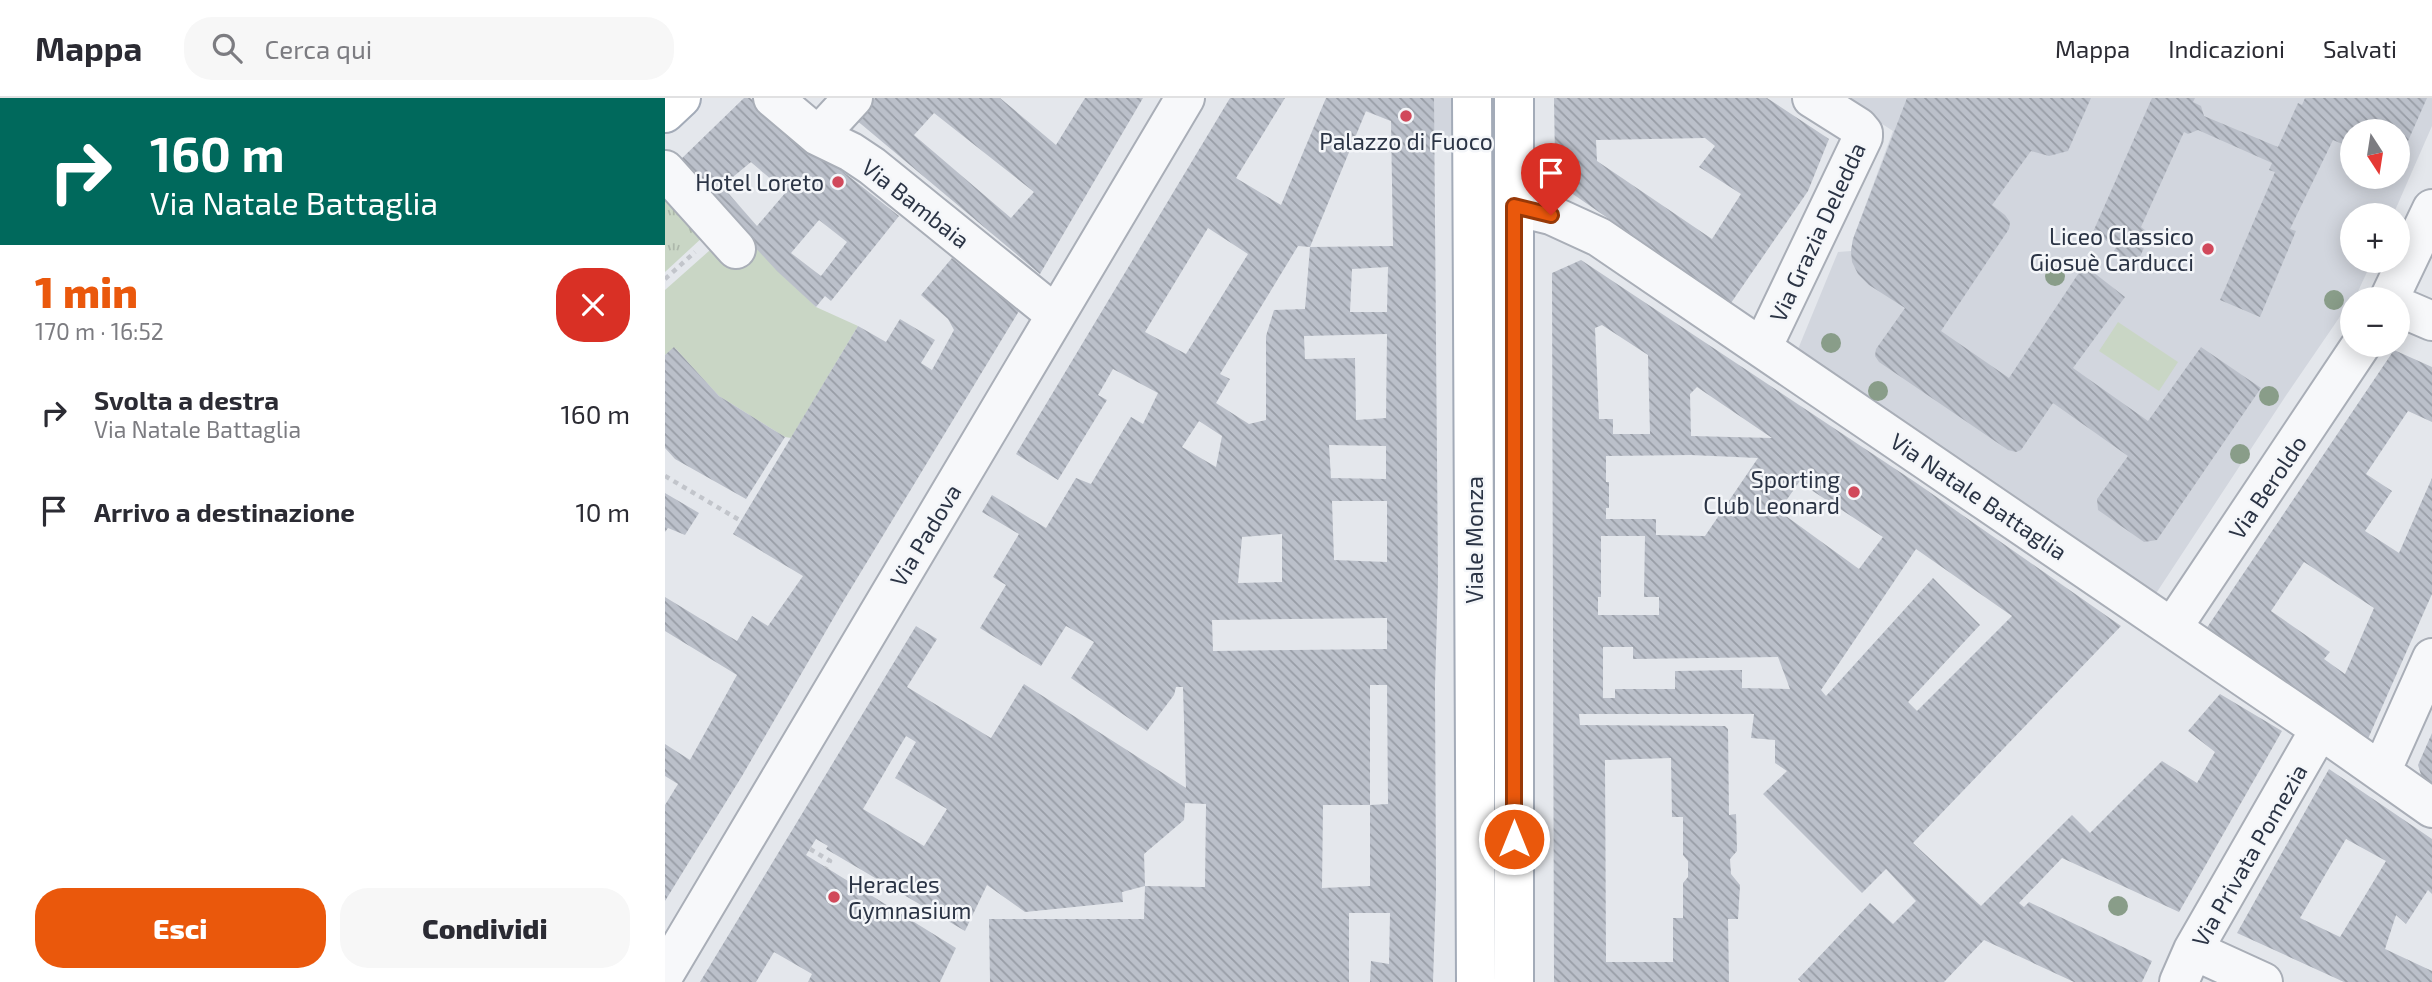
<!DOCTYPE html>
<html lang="it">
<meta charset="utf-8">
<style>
body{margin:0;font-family:"Exo 2",sans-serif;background:#f7f7f7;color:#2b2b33;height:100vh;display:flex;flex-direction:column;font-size:26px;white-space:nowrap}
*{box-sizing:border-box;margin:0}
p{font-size:23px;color:#7c7c81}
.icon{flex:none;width:38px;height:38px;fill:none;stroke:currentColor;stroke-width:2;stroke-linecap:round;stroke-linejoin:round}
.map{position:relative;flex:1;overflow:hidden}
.details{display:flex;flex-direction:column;background:#fff;width:665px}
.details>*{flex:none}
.banner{background:#00695c;color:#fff;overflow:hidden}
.needle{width:46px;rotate:168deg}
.controls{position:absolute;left:1675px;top:21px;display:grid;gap:14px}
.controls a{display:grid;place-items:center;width:70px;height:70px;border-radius:50%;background:#fff;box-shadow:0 4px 18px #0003;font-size:35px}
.pin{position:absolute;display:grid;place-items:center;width:60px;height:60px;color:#fff;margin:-72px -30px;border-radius:50% 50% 50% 0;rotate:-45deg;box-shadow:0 0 7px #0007}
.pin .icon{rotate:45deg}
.me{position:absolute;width:77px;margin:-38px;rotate:0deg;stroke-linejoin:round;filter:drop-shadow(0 0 5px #0008)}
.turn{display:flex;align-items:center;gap:24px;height:147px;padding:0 35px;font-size:32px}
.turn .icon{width:91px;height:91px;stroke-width:2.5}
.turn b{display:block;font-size:49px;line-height:60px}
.round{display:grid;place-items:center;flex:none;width:74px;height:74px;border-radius:28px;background:#f7f7f7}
.headline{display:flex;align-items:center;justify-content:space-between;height:119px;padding:0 35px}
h1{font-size:42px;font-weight:800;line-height:52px;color:#ea580c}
.primary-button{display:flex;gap:14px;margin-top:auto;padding:14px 35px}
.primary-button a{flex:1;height:80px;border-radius:28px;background:#ea580c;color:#fff;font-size:28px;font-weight:800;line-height:80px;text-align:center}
.primary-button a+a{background:#f7f7f7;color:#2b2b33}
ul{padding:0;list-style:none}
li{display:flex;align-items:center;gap:21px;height:98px;padding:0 35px}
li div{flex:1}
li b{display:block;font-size:26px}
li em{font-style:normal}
header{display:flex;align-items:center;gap:42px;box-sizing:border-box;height:98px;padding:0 35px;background:#fff;border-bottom:2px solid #e1e1e2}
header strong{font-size:33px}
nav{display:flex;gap:38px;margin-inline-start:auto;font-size:24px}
.search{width:490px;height:63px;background:#f7f7f7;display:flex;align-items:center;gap:18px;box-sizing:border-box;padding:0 24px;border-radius:28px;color:#7c7c81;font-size:26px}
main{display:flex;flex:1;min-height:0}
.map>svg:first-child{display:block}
.built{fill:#d2d6de;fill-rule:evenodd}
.grass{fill:url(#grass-tufts)}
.garden{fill:#c9d6c5}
.building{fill:url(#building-back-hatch);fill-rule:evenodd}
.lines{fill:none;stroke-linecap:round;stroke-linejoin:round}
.minor-casing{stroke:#a9aeb7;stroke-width:42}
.major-casing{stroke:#a3abb8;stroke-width:42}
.path{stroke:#c2c5cb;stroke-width:4.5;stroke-dasharray:5 5;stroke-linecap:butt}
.minor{stroke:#f7f8fa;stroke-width:38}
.major{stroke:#fff;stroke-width:38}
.tree{fill:#899d89}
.route-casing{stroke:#983908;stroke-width:18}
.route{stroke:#ea580c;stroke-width:12}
.poi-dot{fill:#d1495b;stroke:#f4f6f9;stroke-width:2.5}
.labels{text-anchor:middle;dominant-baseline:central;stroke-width:5;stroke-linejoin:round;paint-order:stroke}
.poi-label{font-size:23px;fill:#2b3445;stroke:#f4f6f9;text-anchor:end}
.street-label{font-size:23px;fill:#2b3445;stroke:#f4f6f9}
</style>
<header>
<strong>Mappa</strong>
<div class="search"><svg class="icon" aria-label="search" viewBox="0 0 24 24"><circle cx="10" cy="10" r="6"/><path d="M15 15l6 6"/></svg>Cerca qui</div>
<nav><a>Mappa</a><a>Indicazioni</a><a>Salvati</a></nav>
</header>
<main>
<section class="details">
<div class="banner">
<div class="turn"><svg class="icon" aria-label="right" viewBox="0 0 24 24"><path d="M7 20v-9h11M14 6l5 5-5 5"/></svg><div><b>160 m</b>Via Natale Battaglia</div></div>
</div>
<div class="headline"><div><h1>1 min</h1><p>170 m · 16:52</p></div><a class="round" style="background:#d93025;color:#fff"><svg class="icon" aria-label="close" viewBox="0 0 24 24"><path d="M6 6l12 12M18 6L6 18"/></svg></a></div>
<ul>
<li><svg class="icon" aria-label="right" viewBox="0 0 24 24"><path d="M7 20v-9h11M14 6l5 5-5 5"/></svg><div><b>Svolta a destra</b><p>Via Natale Battaglia</p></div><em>160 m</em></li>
<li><svg class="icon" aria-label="arrive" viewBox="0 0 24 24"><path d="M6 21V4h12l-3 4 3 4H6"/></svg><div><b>Arrivo a destinazione</b></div><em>10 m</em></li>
</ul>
<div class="primary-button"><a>Esci</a><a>Condividi</a></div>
</section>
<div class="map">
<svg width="1767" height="884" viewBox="0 0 1767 884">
<defs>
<pattern id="grass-tufts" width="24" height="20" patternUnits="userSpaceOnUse" patternTransform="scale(1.75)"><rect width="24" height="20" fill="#c9d6c5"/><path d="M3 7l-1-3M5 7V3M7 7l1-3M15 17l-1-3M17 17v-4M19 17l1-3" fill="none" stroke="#adb8ab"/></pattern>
<pattern id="building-back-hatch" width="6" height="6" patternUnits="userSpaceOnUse" patternTransform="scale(1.75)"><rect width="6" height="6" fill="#bbc0ca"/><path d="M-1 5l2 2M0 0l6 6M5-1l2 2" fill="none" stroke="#989da6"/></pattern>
</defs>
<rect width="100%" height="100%" fill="#e4e7ec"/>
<path class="built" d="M666,0H798L799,53L770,40Z
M1177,0H1767V28L1728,117H1687V163H1707L1690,200L1687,201L1620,299L1488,500L1131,256L1173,154L1186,153L1188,141L1228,33ZM1687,33H1732V79H1687Z"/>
<path class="grass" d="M0,97L39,138L0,174Z"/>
<path class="garden" d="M71,129L151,209L193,228L126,340L120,339L54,298L10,250L0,257V192Z
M1453,224L1513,264L1494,293L1434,253Z"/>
<path class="building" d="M79,0H85L234,118L166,203L160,198L151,209L112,173L12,65ZM86,64L121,94L92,128L57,88ZM154,122L182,144L156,178L126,155Z
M210,0H335L391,47L420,0H478L375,176L190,21ZM269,15L369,94L346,120L249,37Z
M565,0H620L571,80L616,107L661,0H769L773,482L770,587L771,791L768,884H705L706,863L724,866L725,815H684V884H325L324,821H479L480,788L457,794L458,804L360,814L322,787L300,833L161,751L163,748L151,741L141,757L291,850L275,884H143L147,876L109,854L91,884H35L251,528L272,541L242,589L326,640L359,586L521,690L518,589H511L509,597L482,633L406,580L429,544L401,528L376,568L315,530L341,487L328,479L354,436L317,414L327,397L381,430L411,380L426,386L466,319L478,326L493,295L448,271L433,297L442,302L393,382L351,356ZM701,13L726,23L728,148L645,149L640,211L609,212L601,238V322L584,326L551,305L565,281L555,276L633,148L645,149ZM543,130L583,156L521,256L480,234ZM723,169L722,214H685L687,171ZM722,236L721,320L691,322L690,260L640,261L639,238ZM534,323L557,338L551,369L517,349ZM664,347L721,348V381L666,380ZM667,403H722V464L669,462ZM617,436V484L573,485L577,439ZM722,520V551L548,553L547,522ZM705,587H722L723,706L705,707V788L657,790L658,707H705ZM241,638L251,644L230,680L282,711L259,748L198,711ZM520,705L541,706L540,789L480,788L479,756L519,722Z
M889,0H1102L1164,41L1143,93L1066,205L902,92L896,83L890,62ZM1040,40L1050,48L1034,69L1076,96L1047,141L932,63L931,42Z
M1242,0H1426L1403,53L1384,58L1366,53L1327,107L1340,117L1345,124L1344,131L1276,233L1344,280L1419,167L1460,199L1408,270L1483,323L1536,249L1596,290L1492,442L1479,444L1433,412L1432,401L1463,358L1388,305L1356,352L1351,354L1343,352L1214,264L1210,258L1211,251L1240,210L1204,187L1193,176L1187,164L1186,153L1188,141Z
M1487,0H1530L1528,4L1536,8L1539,18L1613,49L1633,5L1637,7L1640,0H1762L1732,68V33H1687V50L1668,42L1625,131L1631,133L1595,219L1555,202L1610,74L1604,72L1607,65L1533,32L1523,36L1519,34L1476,129L1485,136L1471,168L1448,155L1451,149L1428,134Z
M287,160L354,213L179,502L77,678L0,803V707L13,686L0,678V646L25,662L72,577L0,533V499L72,543L87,518L103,528L138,478L68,436L193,228L221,244L235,221L270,242L256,265L267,272L289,232L283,221L256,197Z
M916,162L1253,386L1456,528L1248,745L1316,808L1407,717L1425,735L1497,663L1532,685L1550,654L1523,633L1555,596L1617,633L1514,814L1397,760L1354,805L1359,809L1364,804L1487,863L1477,884H1409L1319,842L1279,884H1136L1133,881L1205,805L1228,826L1251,803L1221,771L1197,795L1098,696L1122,673L1110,665V642L1086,640L1089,616H914L915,627L1060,628L1063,631L1064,717L1071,716L1072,753L1065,761L1066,776L1075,787L1073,821H1063L1064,884H889L887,175ZM937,227L983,257L985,336H948V321H934L930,230ZM1032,289L1107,340L1026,338L1025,296ZM1026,357L1093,360L1040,438L991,437V421H941V410H944V384H941V358ZM1134,384L1218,439L1194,471L1114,413ZM936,438H980L979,499H994V517H933V499H936ZM1251,451L1347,518L1252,613L1243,604L1315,527L1268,480L1161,598L1156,592ZM938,549H968V561L1113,559L1125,591L1077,590V572L1010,573V591H950V600H938ZM1006,660L1007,719H1018V757L1023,763V779L1018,785V820H1008V864H941L940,662Z
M9,249L54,298L120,339L81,401L10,361L0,350V257Z
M1729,252L1767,269V324L1743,313L1701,376L1727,393L1700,433L1734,455L1767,380V496L1702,643L1541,531ZM1639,464L1709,510L1680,576L1659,561L1665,554L1606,513Z
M0,395L34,415L20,437L3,430L0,434Z
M1767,635V686L1757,680L1753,667Z
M1664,671L1767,741V796L1763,792L1741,826L1731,817L1720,851L1767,873V884H1679L1572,835ZM1681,741L1721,763L1675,839L1635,820Z"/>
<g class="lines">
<g class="minor-casing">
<path id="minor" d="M108,0L153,38L186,54L207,68L391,217
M153,38L188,0
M0,72L71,151
M849,108L886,117L934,139L1655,631L1767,710
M1724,201L1767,111
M1732,208L1767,223
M1097,250L1198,39V35L1193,29L1147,0
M1507,530L1696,247
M1716,674L1767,560
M1528,852L1598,884
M0,875L520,0
M1514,884L1528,852L1655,631"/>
</g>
<g class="major-casing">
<path id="major" d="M807,0L811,884
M0,15L16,0
M849,884V0"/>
</g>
<path class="path" d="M0,181L30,154
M0,378L76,423
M145,751L165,763L161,770"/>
<use href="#minor" class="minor"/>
<use href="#major" class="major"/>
</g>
<g class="tree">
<circle cx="1390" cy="178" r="10"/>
<circle cx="1669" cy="202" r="10"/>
<circle cx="1166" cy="245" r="10"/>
<circle cx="1213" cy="293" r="10"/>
<circle cx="1604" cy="298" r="10"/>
<circle cx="1575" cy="356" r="10"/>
<circle cx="1453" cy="808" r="10"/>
</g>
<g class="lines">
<g class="route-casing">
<path id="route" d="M849,741V108L886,117"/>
</g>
<use href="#route" class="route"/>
</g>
<g class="poi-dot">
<circle cx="741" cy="18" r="7"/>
<circle cx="173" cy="84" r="7"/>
<circle cx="1543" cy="151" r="7"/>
<circle cx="1189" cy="394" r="7"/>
<circle cx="169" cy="799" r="7"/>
</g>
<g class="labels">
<g class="poi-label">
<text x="741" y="43" text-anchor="middle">Palazzo di Fuoco</text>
<text x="159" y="84">Hotel Loreto</text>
<text x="1529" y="138">Liceo Classico<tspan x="1529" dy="26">Giosuè Carducci</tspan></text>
<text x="1175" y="381">Sporting<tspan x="1175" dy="26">Club Leonard</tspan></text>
<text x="183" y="786" text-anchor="start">Heracles<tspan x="183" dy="26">Gymnasium</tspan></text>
</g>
<g class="street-label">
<text transform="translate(251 105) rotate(38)">Via Bambaia</text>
<text transform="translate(1152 134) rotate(-65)">Via Grazia Deledda</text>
<text transform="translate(1602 389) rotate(-56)">Via Beroldo</text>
<text transform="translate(1314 398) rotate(34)">Via Natale Battaglia</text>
<text transform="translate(260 437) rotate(-59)">Via Padova</text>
<text transform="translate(809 442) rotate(-90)">Viale Monza</text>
<text transform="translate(1584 757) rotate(-60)">Via Privata Pomezia</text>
</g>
</g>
</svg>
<div class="controls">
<a><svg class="needle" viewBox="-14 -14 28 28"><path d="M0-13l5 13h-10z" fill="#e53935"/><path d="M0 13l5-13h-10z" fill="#7c7c81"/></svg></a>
<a>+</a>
<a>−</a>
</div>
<div class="pin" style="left:886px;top:117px;background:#d93025"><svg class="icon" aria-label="arrive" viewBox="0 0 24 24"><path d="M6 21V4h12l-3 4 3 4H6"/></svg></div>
<svg class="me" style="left:849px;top:741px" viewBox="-20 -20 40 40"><circle r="17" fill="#ea580c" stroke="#fff" stroke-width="3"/><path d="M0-11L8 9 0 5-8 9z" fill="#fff"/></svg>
</div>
</main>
